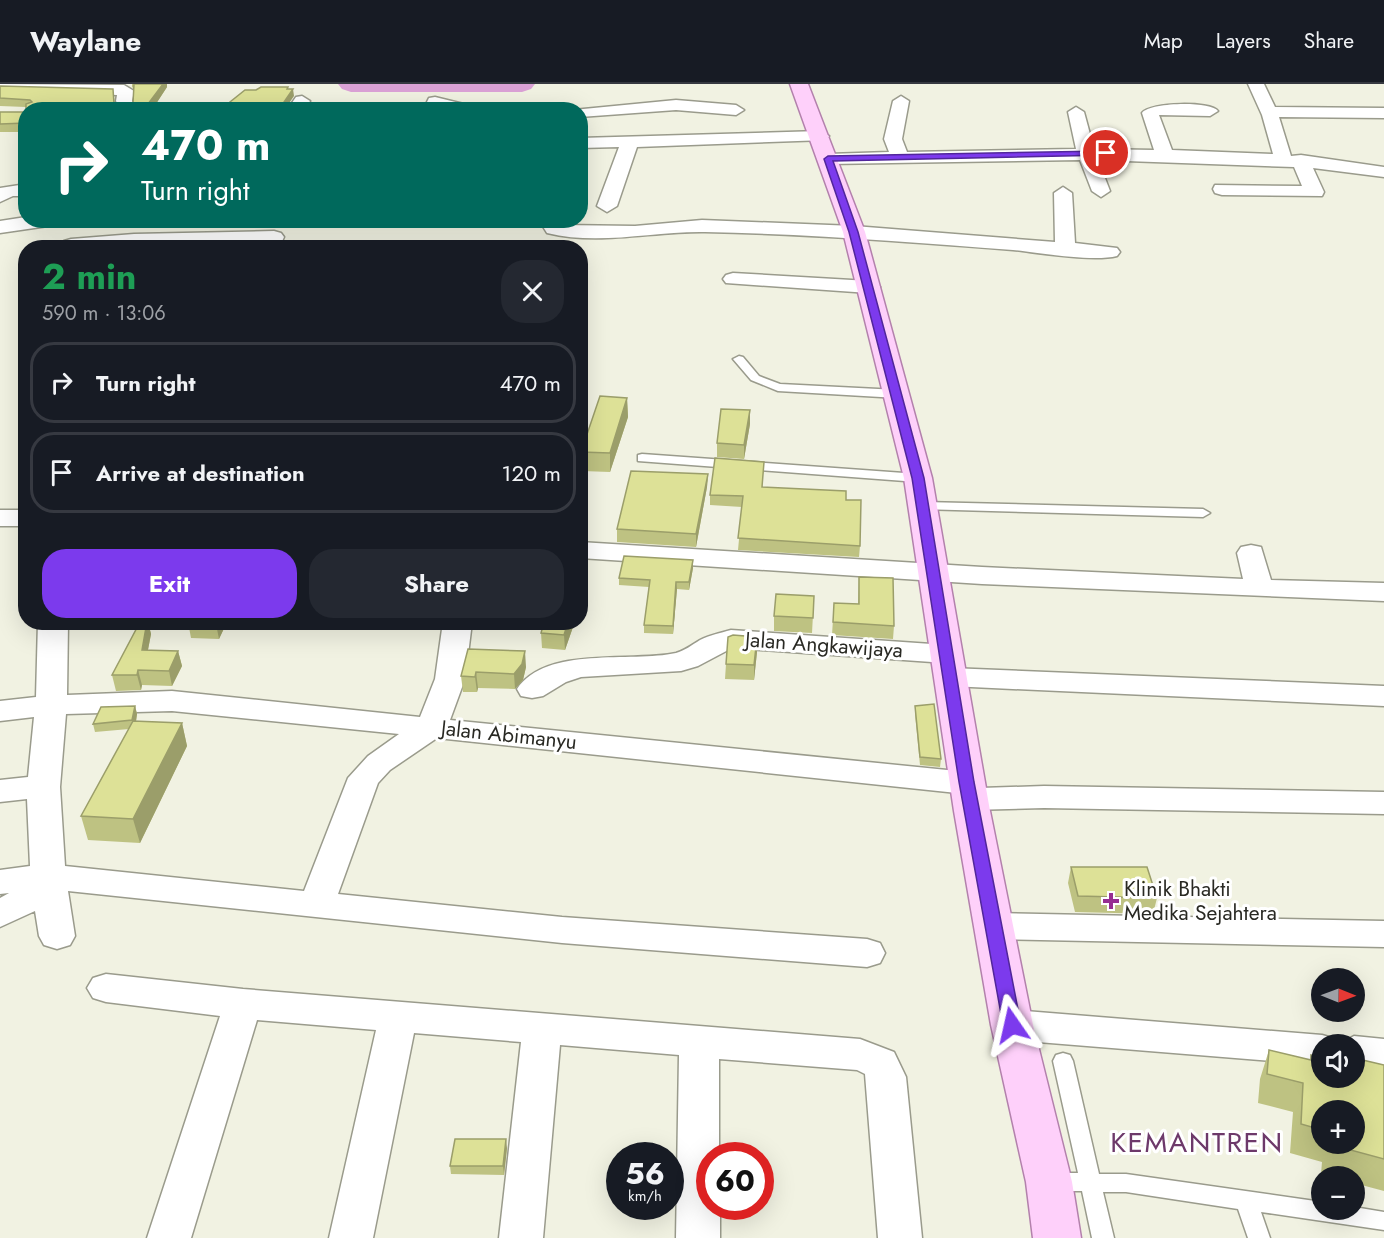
<!DOCTYPE html>
<meta charset="utf-8">
<style>
body{margin:0;font-family:Jost,sans-serif;background:#242831;color:#f1f3f6;height:100vh;display:flex;flex-direction:column;font-size:22px;white-space:nowrap}
*{box-sizing:border-box;margin:0}
p{font-size:20px;color:#9ea1a6}
.icon{flex:none;width:33px;height:33px;fill:none;stroke:currentColor;stroke-width:2;stroke-linecap:round;stroke-linejoin:round}
.map{position:relative;flex:1;overflow:hidden}
.sheet{position:absolute;left:18px;top:156px;width:570px;height:390px;display:flex;flex-direction:column;background:#171b24;border-radius:24px;box-shadow:0 6px 24px #0002}
.sheet>*{flex:none}
.banner{position:absolute;left:18px;top:18px;width:570px;height:126px;border-radius:24px;box-shadow:0 6px 24px #0002;background:#00695c;color:#fff;overflow:hidden}
.needle{width:39px;rotate:91deg}
.tools{position:absolute;left:1311px;top:884px;display:grid;gap:12px}
.tools a{display:grid;place-items:center;width:54px;height:54px;border-radius:50%;background:#171b24;box-shadow:0 6px 24px #0002;font-size:30px}
.speed{position:absolute;left:606px;top:1058px;display:flex;gap:12px;font-size:30px;font-weight:700;text-align:center}
.speed>*{display:grid;place-content:center;width:78px;height:78px;border-radius:50%;background:#171b24;box-shadow:0 6px 24px #0002;line-height:1}
.speed small{font-size:15px;font-weight:400}
.speed .limit{border:9px solid #d22;background:#fff;color:#111}
.pin{position:absolute;display:grid;place-items:center;width:51px;height:51px;color:#fff;margin:-26px;border:3px solid #fff;border-radius:50%;box-shadow:0 2px 6px #0007}
.me{position:absolute;width:66px;margin:-33px;rotate:349deg;stroke-linejoin:round;filter:drop-shadow(0 0 4px #0008)}
.turn{display:flex;align-items:center;gap:21px;height:126px;padding:0 24px;font-size:27px}
.turn .icon{width:78px;height:78px;stroke-width:2.5}
.turn b{display:block;font-size:42px;line-height:51px}
.round{display:grid;place-items:center;flex:none;width:63px;height:63px;border-radius:24px;background:#242831}
.headline{display:flex;align-items:center;justify-content:space-between;height:102px;padding:0 24px}
h1{font-size:36px;font-weight:700;line-height:45px;color:#1e9e55}
.action{display:flex;gap:12px;margin-top:auto;padding:12px 24px}
.action a{flex:1;height:69px;border-radius:24px;background:#7c3aed;color:#fff;font-size:24px;font-weight:700;line-height:69px;text-align:center}
.action a+a{background:#242831;color:#f1f3f6}
ul{padding:0;list-style:none}
li{display:flex;align-items:center;gap:18px;height:81px;margin:0 12px 9px;padding:0 12px;border:3px solid #363941;border-radius:24px}
li div{flex:1}
li b{display:block;font-size:22px}
li em{font-style:normal}
header{display:flex;align-items:center;gap:36px;box-sizing:border-box;height:84px;padding:0 30px;background:#171b24;border-bottom:2px solid #363941}
header strong{font-size:28px}
nav{display:flex;gap:33px;margin-inline-start:auto;font-size:21px}
.map>svg:first-child{display:block}
.lines{fill:none;stroke-linecap:round;stroke-linejoin:round}
.river{fill:#dba2d6;fill-rule:evenodd}
.service-casing{stroke:#9a9b8c;stroke-width:3}
.minor-casing{stroke:#9a9b8c;stroke-width:3}
.primary-casing{stroke:#b381ac;stroke-width:3}
.service{fill:#fff;fill-rule:evenodd}
.minor{fill:#fff;fill-rule:evenodd}
.primary{fill:#fed0fa;fill-rule:evenodd}
.wall{fill:#bec282;fill-rule:evenodd}
.shaded-wall{fill:#9b9e6a}
.building{fill:#dde197;stroke:#9b9e6a;stroke-width:1.5}
.route{fill:#7c3aed;stroke:#51269a;stroke-width:1.5}
.poi-dot{fill:#962e91;stroke:#fff;stroke-width:2}
.labels{text-anchor:middle;dominant-baseline:central;stroke-width:6;stroke-linejoin:round;paint-order:stroke}
.street-label{font-size:21px;fill:#292923;stroke:#fff}
.poi-label{font-size:21px;fill:#292923;stroke:#fff;text-anchor:start}
.near-quarter-label{font-size:28px;letter-spacing:1.5px;fill:#6d396a;stroke:#fff}
</style>
<header>
<strong>Waylane</strong>
<nav><a>Map</a><a>Layers</a><a>Share</a></nav>
</header>
<div class="map">
<svg width="1384" height="1154" viewBox="0 0 1384 1154">
<rect width="100%" height="100%" fill="#f1f2e2"/>
<g class="lines">
<path class="river" d="M338,0H535L531,5L522,8H351L342,5Z"/>
<g class="service-casing">
<path id="service" d="M739,272L743,273L759,292L780,300L898,306L904,310L898,314L778,307L751,296L733,275Z
M642,370L918,390L924,394L918,398L638,377V371Z
M924,418L1203,425L1210,429L1203,433L919,425L917,422L919,419Z
M1063,969L1070,971L1073,977L1099,1090H1126L1322,1118V1125L1354,1123L1384,1128V1146L1261,1128L1270,1154H1248L1238,1125L1126,1108H1103L1114,1154H1092L1082,1107H1052L1044,1104L1041,1098L1044,1092L1052,1089H1078L1053,977L1056,971Z"/>
</g>
<g class="minor-casing">
<path id="minor" d="M0,0L124,1L134,7L132,17L135,22L133,26H116L119,22L116,17L117,11L0,8Z
M1248,0H1264L1275,23L1384,24V34L1279,33L1291,72L1301,71L1384,83V93L1313,84L1324,108L1322,112L1222,111L1215,109L1213,105L1215,101L1302,102L1294,83L1098,76L1110,107L1101,113L1092,107L1080,76L828,80L819,75L828,70L889,68L884,55L893,17L901,12L909,17L902,55L907,68L1076,65L1068,28L1076,23L1084,28L1094,65L1154,66L1142,29C1150,18 1211,17 1218,27L1210,32L1159,31L1172,66L1273,70L1262,31Z
M302,12L310,17L304,26H287L296,13Z
M435,13L472,22L474,26H444L429,22L427,18L429,14Z
M676,16L736,21L744,26L736,31L676,26L580,33V26H573Z
M820,47L829,52L826,56L637,63L617,122L607,128L597,122L619,63L580,64V54Z
M26,100V112H13L0,118V104Z
M1063,103L1072,109L1075,159L1117,164L1120,168L1117,172C1093,178 1040,169 1013,166C911,158 808,150 705,148C653,147 599,162 547,149L542,141L544,136H564L562,141L635,142L702,136L854,142L1055,158L1054,109Z
M26,133V136H57L48,142L0,149V137Z
M274,147L281,149L284,153L279,164H259L261,159L63,164L61,161L64,157L71,155L134,150Z
M733,189L869,197L876,199L880,203L876,207L869,209L726,199L723,195L726,191Z
M0,426H26V442H0Z
M580,458L982,483L1243,495L1237,469L1241,463L1251,461L1261,463L1271,496L1384,499V517L982,500L580,474Z
M38,538H68L67,611L172,607L420,633L435,595L443,538H472L465,595L450,636L967,688L979,691L983,699L981,704L1044,702L1384,708V730L1044,724L970,726L958,723L953,715L957,709L437,654L390,686L378,699L338,810L562,833L867,855L880,859L885,869L880,879L867,883L562,859L68,807L75,852L70,861L57,865L44,861L39,852L35,827L0,843V814L9,809L0,810V786L30,782L27,715L0,718V696L28,693L34,633L0,637V617L36,613ZM172,627L399,650L368,672L348,694L304,807L65,782L60,703L66,630Z
M731,546L946,561L957,564L961,570L957,576L946,579L732,564L698,582L681,587L581,593L566,598L543,612L532,614L521,612L517,605C547,561 631,579 676,569C684,567 692,561 700,556C710,551 720,549 731,546Z
M950,584L1384,602V622L950,602L939,600L935,593L939,586Z
M993,829L1384,837V863L993,855L980,851L975,842L980,833Z
M106,890L243,905L860,955L894,968L906,993L922,1154H878L865,990L857,986L719,975V1071H710V1122H720V1154H676L679,971L560,961L543,1154H499L521,958L414,949L373,1154H329L376,946L257,936L191,1154H147L220,932L106,918L93,914L87,904L93,894Z
M1012,926L1322,951L1336,955L1338,960H1322V981L1012,956L998,952L993,941L998,930Z
M1354,952L1384,955V987L1354,984V960H1339Z"/>
</g>
<g class="primary-casing">
<path id="primary" d="M790,0H808L865,148L932,394L990,727L1033,941L1072,1098L1081,1154H1033L1026,1098L991,941L954,727L904,394L843,148Z"/>
</g>
<use href="#service" class="service"/>
<use href="#minor" class="minor"/>
<use href="#primary" class="primary"/>
</g>
<path class="wall" d="M132,0H167V3L152,26H26V23L0,22V2L114,13L115,20L133,19L134,5L132,3Z
M0,28H26V48H0Z
M627,314L628,333L610,388L582,387L581,368Z
M750,340L744,375L717,373V359Z
M764,378L762,403L846,416L860,462L859,473L738,466L742,423L710,421V411Z
M708,390L707,403L696,463L617,458V445Z
M693,484L689,506L677,505L673,550L644,549V541L649,503L619,501V494Z
M859,493L894,542L893,555L832,551L834,519L858,520Z
M814,512L812,549L774,547V532Z
M140,538H148L151,550L148,566L178,567L182,582L172,602L142,601L141,606L116,607L112,591Z
M188,538H227L219,555L191,554Z
M544,538H573V543L565,566L542,564L541,549Z
M468,565L526,583L523,596L515,605L478,604L477,608H463L461,592Z
M757,568L754,596L725,595L726,580Z
M135,622L137,630L136,637L182,639L187,662L140,759L88,756L81,732L129,645L95,648L93,640Z
M915,622L941,675L940,683L920,681L915,630Z
M1071,783L1157,814L1153,830L1075,828L1068,799Z
M1269,966L1310,976L1311,971L1322,993L1384,981V1107L1354,1099V1092H1329L1321,1090L1322,1078L1290,1069L1293,1028L1258,1019L1260,995ZM1322,1026L1354,1059H1322Z
M507,1064L504,1091L451,1090L450,1082Z"/>
<path class="shaded-wall" d="M163,0H167V3L152,26H150L148,20Z
M293,5L294,12L285,25L284,18Z
M144,20L145,26H139Z
M627,314L628,333L610,388V369Z
M750,326V340L744,375V361Z
M708,390L707,403L696,463V450Z
M693,476V484L689,506V498Z
M676,498L677,505L673,550V542Z
M147,538H148L151,550L145,581L142,566Z
M216,538H227L219,555L216,540Z
M568,538H573V543L565,566L564,551Z
M757,553V568L754,596V581Z
M178,567L182,582L172,602L169,587Z
M525,567L526,583L523,596L515,605L514,590Z
M138,586L142,601L141,606L137,591Z
M476,588L478,604L477,608L475,593Z
M135,622L137,630L135,644L132,636Z
M182,639L187,662L140,759L133,735Z
M506,1055L507,1064L504,1091L503,1082Z"/>
<path class="building" d="M134,0H163L148,20H144L139,26H26V20L32,18L30,16L0,14V2L113,5L114,20L133,19Z
M261,3H288L287,5H293L284,18L286,22L365,21L363,26H220L245,6H256Z
M469,23L508,24V26H468Z
M0,28H26V39L0,40Z
M600,312L627,314L610,369L581,368Z
M721,325L750,326L744,361L717,359Z
M715,374L764,378L762,403L846,407V416H861L860,462L738,454L743,412L710,411Z
M631,387L708,390L696,450L617,445Z
M624,472L693,476L689,498H676L673,542L644,541L650,496L619,494Z
M859,493L893,494L894,542L833,538L834,519L859,520Z
M776,510L814,512L813,534L774,532Z
M140,538H147L142,566L178,567L169,587L138,586L137,591H112Z
M188,538H216V540L188,539Z
M544,538H568L564,551L541,549Z
M733,551L757,553L754,581L726,580L728,553Z
M468,565L525,567L522,580L514,590L476,588L475,593L461,592Z
M934,620L941,675L920,673L915,622Z
M135,622L132,636L93,640L101,623Z
M133,637L182,639L133,735L81,732Z
M1071,783H1147L1157,814L1078,812Z
M1269,966L1311,976V971L1322,974V993H1354V974L1384,981V1075L1332,1061V1059H1354V1026H1322V1046L1301,1040L1303,999L1267,990Z
M455,1055H506L503,1082H450Z"/>
<path class="route" d="M1106,67L1109,71L833,77L858,148L924,394L974,698L1021,941L1018,946H1006L1003,941L959,698L912,394L849,148L824,75L828,72Z"/>
<path class="poi-dot" d="M1108 808h6v6h6v6h-6v6h-6v-6h-6v-6h6z"/>
<g class="labels">
<g class="street-label">
<text transform="translate(824 561) rotate(4)">Jalan Angkawijaya</text>
<text transform="translate(509 651) rotate(6)">Jalan Abimanyu</text>
</g>
<g class="poi-label">
<text x="1124" y="805">Klinik Bhakti<tspan x="1124" dy="24">Medika Sejahtera</tspan></text>
</g>
<g class="near-quarter-label">
<text x="1197" y="1058">KEMANTREN</text>
</g>
</g>
</svg>
<div class="tools">
<a><svg class="needle" viewBox="-14 -14 28 28"><path d="M0-13l5 13h-10z" fill="#e53935"/><path d="M0 13l5-13h-10z" fill="#9ea1a6"/></svg></a>
<a><svg class="icon" aria-label="sound" viewBox="0 0 24 24"><path d="M4 9h4l5-4v14l-5-4H4zM17 9q2 3 0 6"/></svg></a>
<a>+</a>
<a>−</a>
</div>
<div class="speed"><div>56<small>km/h</small></div><div class="limit">60</div></div>
<div class="pin" style="left:1106px;top:69px;background:#d93025"><svg class="icon" aria-label="arrive" viewBox="0 0 24 24"><path d="M6 21V4h12l-3 4 3 4H6"/></svg></div>
<svg class="me" style="left:1012px;top:941px" viewBox="-20 -20 40 40"><path d="M0-17L14 15 0 8-14 15z" fill="#7c3aed" stroke="#fff" stroke-width="4"/></svg>
<div class="banner">
<div class="turn"><svg class="icon" aria-label="right" viewBox="0 0 24 24"><path d="M7 20v-9h11M14 6l5 5-5 5"/></svg><div><b>470 m</b>Turn right</div></div>
</div>
<section class="sheet">
<div class="headline"><div><h1>2 min</h1><p>590 m · 13:06</p></div><a class="round"><svg class="icon" aria-label="close" viewBox="0 0 24 24"><path d="M6 6l12 12M18 6L6 18"/></svg></a></div>
<ul>
<li><svg class="icon" aria-label="right" viewBox="0 0 24 24"><path d="M7 20v-9h11M14 6l5 5-5 5"/></svg><div><b>Turn right</b></div><em>470 m</em></li>
<li><svg class="icon" aria-label="arrive" viewBox="0 0 24 24"><path d="M6 21V4h12l-3 4 3 4H6"/></svg><div><b>Arrive at destination</b></div><em>120 m</em></li>
</ul>
<div class="action"><a>Exit</a><a>Share</a></div>
</section>
</div>
